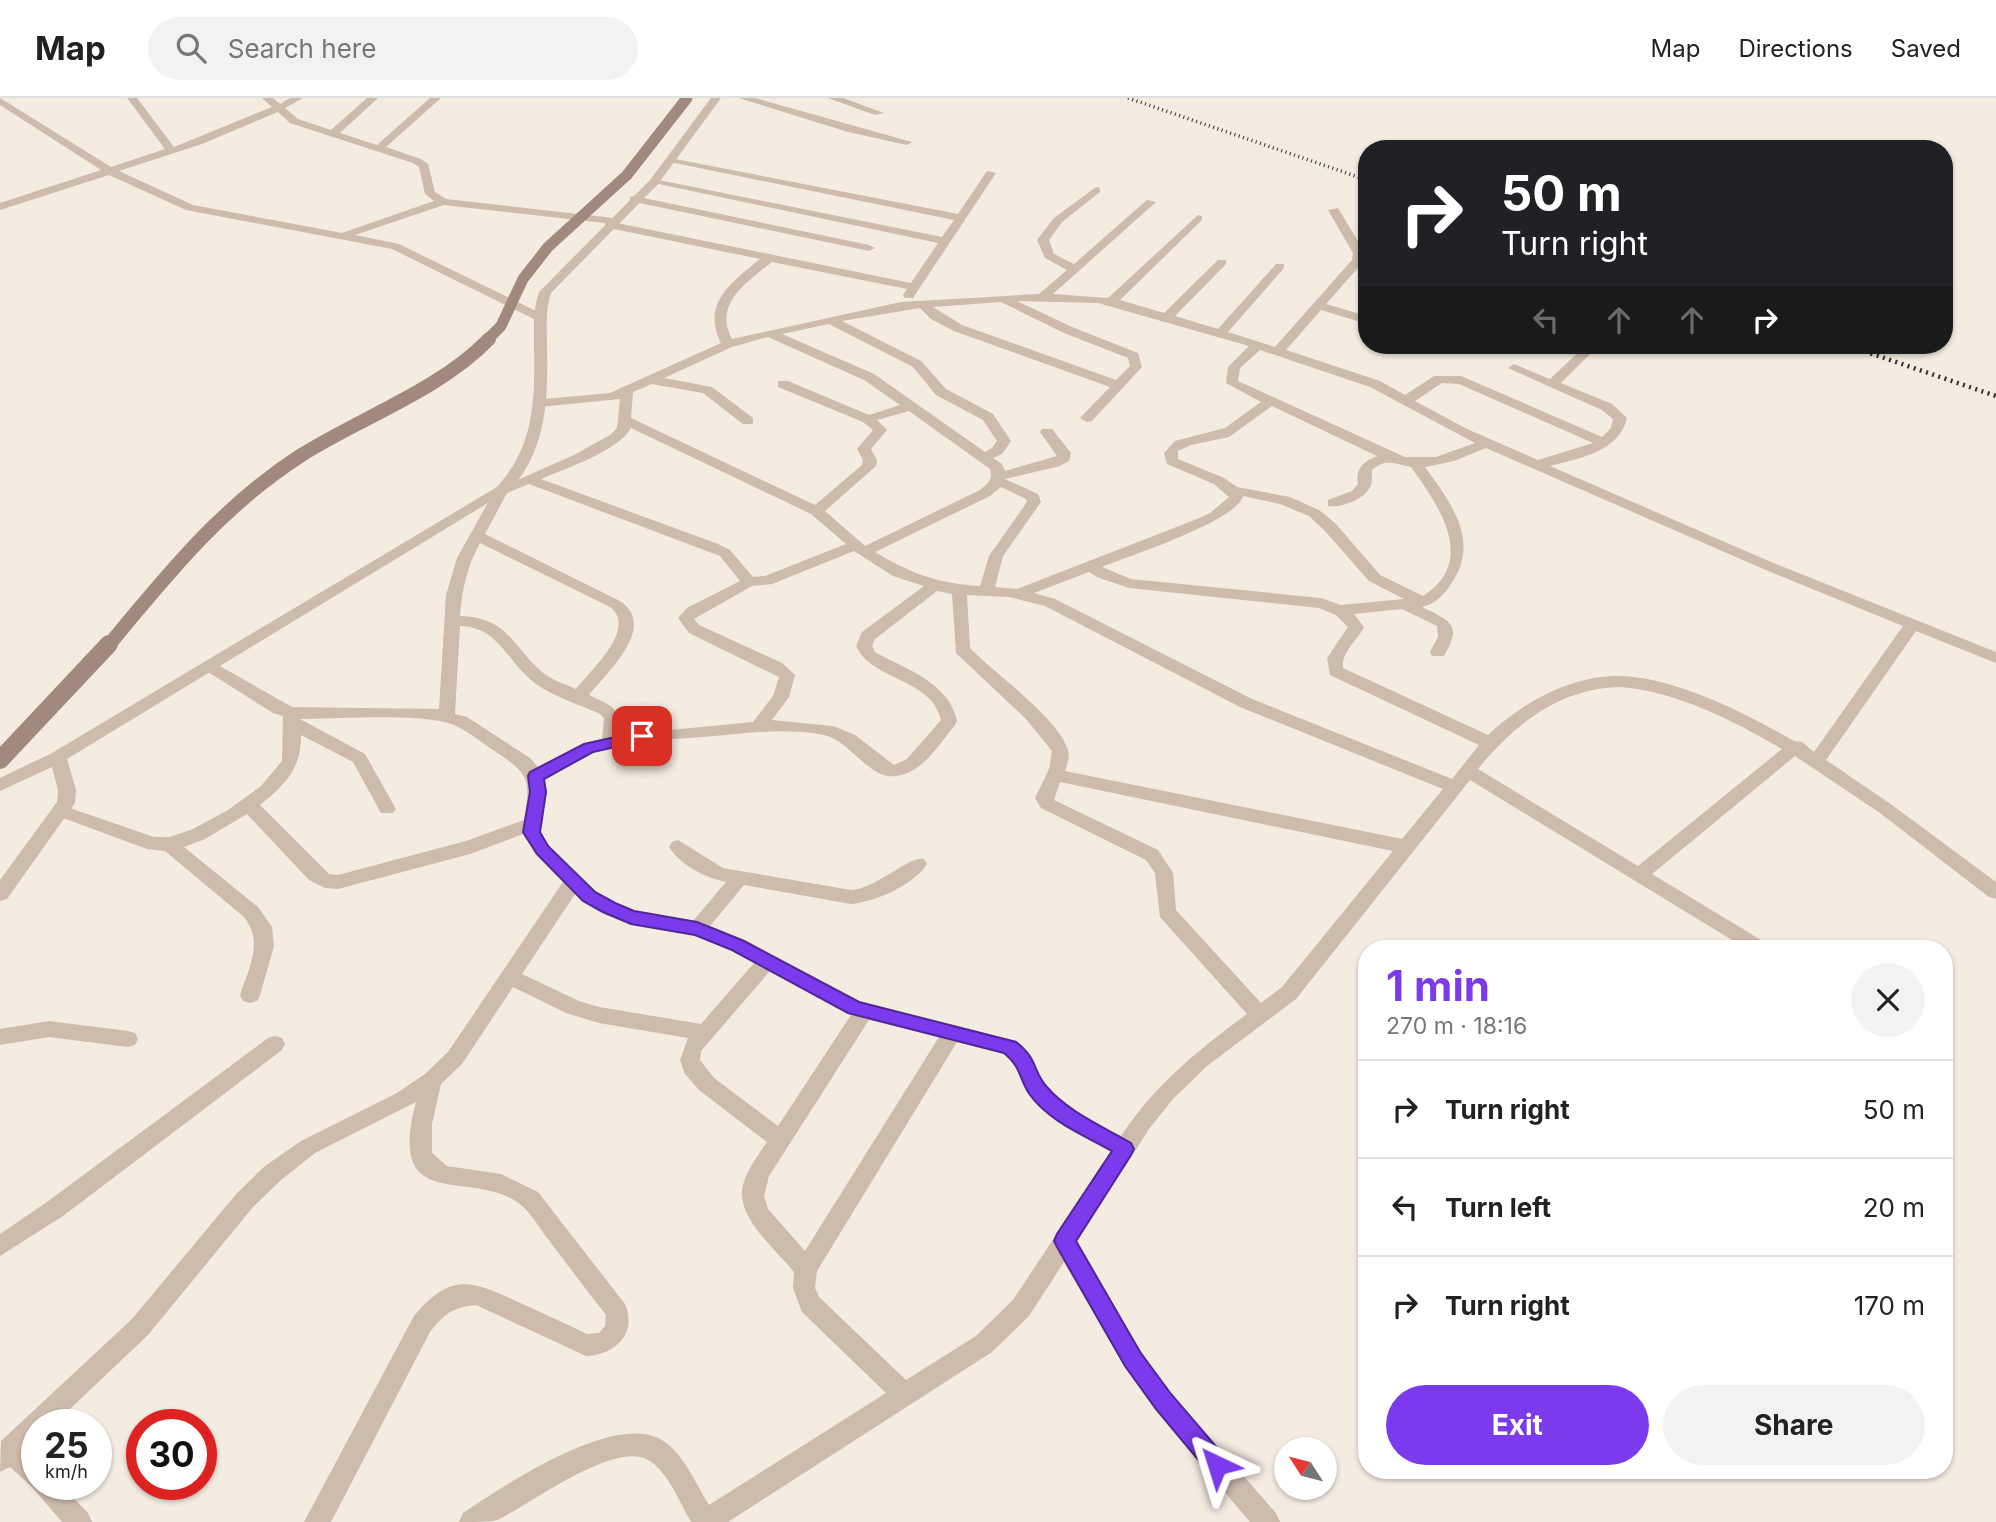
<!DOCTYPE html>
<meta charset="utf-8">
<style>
body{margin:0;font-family:Inter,sans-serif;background:#f2f2f2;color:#222;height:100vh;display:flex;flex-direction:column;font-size:26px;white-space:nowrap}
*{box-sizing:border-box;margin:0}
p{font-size:23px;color:#767676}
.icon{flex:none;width:38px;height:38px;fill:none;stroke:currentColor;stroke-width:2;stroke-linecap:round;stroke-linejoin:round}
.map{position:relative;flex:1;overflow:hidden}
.drawer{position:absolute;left:1358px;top:842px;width:595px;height:539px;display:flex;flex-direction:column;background:#fff;border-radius:28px;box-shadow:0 2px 5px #0004}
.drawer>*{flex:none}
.banner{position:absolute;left:1358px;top:42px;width:595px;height:214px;border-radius:28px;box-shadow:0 2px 5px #0004;background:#202124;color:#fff;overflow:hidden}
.needle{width:46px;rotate:306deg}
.controls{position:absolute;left:1274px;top:1339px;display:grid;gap:14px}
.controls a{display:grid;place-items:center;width:63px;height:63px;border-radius:50%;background:#fff;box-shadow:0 2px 5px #0004;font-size:35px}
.speed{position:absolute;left:21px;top:1311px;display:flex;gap:14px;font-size:35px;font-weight:700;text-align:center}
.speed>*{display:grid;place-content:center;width:91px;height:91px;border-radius:50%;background:#fff;box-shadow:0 2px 5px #0004;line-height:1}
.speed small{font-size:18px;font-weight:400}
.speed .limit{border:10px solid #d22;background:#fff;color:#111}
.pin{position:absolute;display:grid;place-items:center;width:60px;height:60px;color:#fff;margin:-30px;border-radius:14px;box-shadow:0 4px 10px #0006}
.me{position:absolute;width:77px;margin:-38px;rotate:319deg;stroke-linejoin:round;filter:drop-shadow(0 0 5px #0008)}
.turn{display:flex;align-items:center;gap:24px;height:147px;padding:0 28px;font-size:32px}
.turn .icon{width:91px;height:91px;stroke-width:2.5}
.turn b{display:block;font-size:49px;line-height:60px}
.lanes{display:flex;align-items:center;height:66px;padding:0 28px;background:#0003;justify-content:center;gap:35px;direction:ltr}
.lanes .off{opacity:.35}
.round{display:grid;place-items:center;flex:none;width:74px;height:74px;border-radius:37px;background:#f2f2f2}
.overview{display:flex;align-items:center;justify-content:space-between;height:119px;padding:0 28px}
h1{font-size:42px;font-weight:700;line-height:52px;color:#7c3aed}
.cta{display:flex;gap:14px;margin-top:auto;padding:14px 28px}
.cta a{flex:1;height:80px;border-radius:42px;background:#7c3aed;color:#fff;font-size:28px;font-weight:700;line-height:80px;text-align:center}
.cta a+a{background:#f2f2f2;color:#222}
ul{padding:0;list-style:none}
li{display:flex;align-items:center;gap:21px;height:98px;padding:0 28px;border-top:2px solid #e0e0e0}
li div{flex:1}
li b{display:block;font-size:26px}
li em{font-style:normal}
header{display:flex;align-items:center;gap:42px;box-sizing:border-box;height:98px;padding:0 35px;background:#fff;border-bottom:2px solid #e0e0e0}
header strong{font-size:33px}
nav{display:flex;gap:38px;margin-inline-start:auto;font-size:24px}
.search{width:490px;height:63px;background:#f2f2f2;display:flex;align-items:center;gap:18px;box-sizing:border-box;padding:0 24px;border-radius:38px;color:#767676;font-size:26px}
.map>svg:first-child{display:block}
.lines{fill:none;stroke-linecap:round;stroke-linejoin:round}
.minor{fill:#cdbbac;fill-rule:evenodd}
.tertiary{fill:#cdbbac;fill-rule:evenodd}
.rail-far1{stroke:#3b302b;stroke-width:3.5;stroke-dasharray:1 3.5;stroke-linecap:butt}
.rail{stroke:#3b302b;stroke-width:4.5;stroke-dasharray:2 4.5;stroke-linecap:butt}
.secondary-bridge-far2{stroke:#a18a7d;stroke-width:11}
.secondary-bridge-far1{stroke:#a18a7d;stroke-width:14}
.secondary-bridge{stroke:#a18a7d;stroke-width:18}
.route{fill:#7c3aed;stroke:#51269a;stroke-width:2}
</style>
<header>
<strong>Map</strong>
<div class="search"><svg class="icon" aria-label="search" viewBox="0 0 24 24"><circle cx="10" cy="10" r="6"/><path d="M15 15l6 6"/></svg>Search here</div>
<nav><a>Map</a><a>Directions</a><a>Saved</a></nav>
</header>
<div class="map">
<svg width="1996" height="1424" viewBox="0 0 1996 1424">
<rect width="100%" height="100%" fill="#f4ebe1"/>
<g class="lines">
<path class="minor" d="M0,0L111,69L165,51L127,0H137L174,49L272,9L262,0H273L280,6L290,0H303L285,10L298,21L331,32L367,0H378L340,35L377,47L430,0H441L386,49L421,61L428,66L435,94L446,101L613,120L617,121V125L911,185L938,145L649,84L654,81L942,139L954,122L665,63L670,60L958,116L987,73L996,75L913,200H905L903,197L907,191L772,164C747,184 713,206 732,241L901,204L1039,196L1067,172L1045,160L1037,142L1054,120L1096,89L1100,90V94L1062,124L1049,142L1054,156L1074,166L1147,102L1156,104L1053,196L1108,200L1198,117L1202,118V122L1120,202L1164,215L1218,162H1226V166L1175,218L1218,231L1276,166H1284V170L1228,234L1275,249L1352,162L1353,155L1328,112L1338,110L1365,155L1364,163L1326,206L1367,218V226L1321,212L1286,252L1380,283L1405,297L1434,278H1461L1602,339L1611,330L1613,321L1602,312L1508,270L1514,266L1550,281L1586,247H1599L1561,285L1612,306L1627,320C1619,354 1580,360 1550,368L1771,464L1996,554V565L1916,533L1826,662L1892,707L1996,784V801L1989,799L1880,715L1795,658L1652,776L1766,845L1768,850H1745L1470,682L1296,901L1207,968L1173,1001L1149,1031L1077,1144L1141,1253L1171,1296L1276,1415L1280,1424H1250L1155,1312L1125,1269L1064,1164L1029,1218L992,1254L728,1424H691C680,1405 668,1373 648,1362C614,1342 528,1408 497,1422C487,1424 470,1424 459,1424L463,1415C504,1388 614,1313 662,1342C684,1356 696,1386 709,1407L886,1295L802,1214L793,1190L794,1174C778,1154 744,1126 742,1098C741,1079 757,1059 767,1044L699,992L685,976L680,962L688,940L599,925L566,915L513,889L462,966L441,986L432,1026V1055L447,1068L501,1076L538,1094L625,1206C638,1236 614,1257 586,1258L476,1207C453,1209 444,1216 430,1234L331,1424H304L414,1218C451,1174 471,1182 518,1204C541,1214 564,1225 587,1236L599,1235L605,1228L606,1217C586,1192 567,1166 548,1141C539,1130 532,1116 521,1107C474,1068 385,1120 416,1004L315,1055L281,1082L253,1109L148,1237L54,1326H37V1344L28,1352L37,1361V1386H60L88,1415L92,1424H62L32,1389L10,1369L0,1374L1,1343L132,1221L237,1095L265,1068L301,1043L397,995L425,976L448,954L563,784L536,757L523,736L470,756L338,791L325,790L309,782L247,716L205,741L184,749L258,809L272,829L274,848L260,897L257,903L250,905L243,903L240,897C249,870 264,844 244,819L165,753L147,751L55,717L52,713L55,709L61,707L154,739H170L193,731L228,712L261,688L282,663L283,618L273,615L205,572L203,568L211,563L292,609L439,611L446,497L457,460L495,392L574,357L610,337L617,330L620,301L539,309L532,305L534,302L610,295L721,245C701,205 732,184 760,161L609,130L605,129V125L444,107L355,137L399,146L544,217V223L540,224L392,151L186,112L109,77L0,112V105L101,72L0,7ZM278,14L290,25L413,65L419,69L425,96L434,103L342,135L193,107L119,73L202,46ZM1017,203L1098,205L1249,248L1228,269L1226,285L1261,304L1225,330L1175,343L1164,355L1167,366L1214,386L1229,399L1210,415L1197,421L1017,491L995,489L1003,458L1041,404L1038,396L1005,381L1060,368L1069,363L1071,355L1052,331H1042L1040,334L1057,358L1005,373L1002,366L993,360L1002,356L1011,343L993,316L946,291L921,263L842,223L920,210L931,221L954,233L1110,289L1080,320L1087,324L1092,323L1142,269L1138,255L1072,229ZM1001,204L1064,235L1128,260L1130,268L1116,282L962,227L933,209ZM829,226L913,269L936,297L983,322L997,343L992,350L985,354L874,276L782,236ZM768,239L864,282L900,307L869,317L788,283H778V289L863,324L873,332L857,351L863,362L862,367L815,407L631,320L633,294L652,286L703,295L743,326H753V320L712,289L664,280L732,249ZM1260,252L1370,289L1475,345L1436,359H1405L1238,283L1240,270ZM1442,285L1459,286L1593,345L1538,362L1467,331L1415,303ZM1272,308L1377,358C1363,364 1355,371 1358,386L1352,393L1328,402V408C1340,410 1364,402 1370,389C1373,385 1371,377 1372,372C1386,360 1395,366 1411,369C1437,405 1479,463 1423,498L1380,477L1335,425L1319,412L1290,399L1237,389L1224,380L1178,361V353L1191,347L1229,339ZM909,313L990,371C993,382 988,385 980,392L865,448L825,413L876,368L877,362L871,351L887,332L877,322ZM631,330L811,416L846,446L765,478L753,479L730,452L718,446L541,381C566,370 617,354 631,330ZM1486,350L1761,470L1903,528L1814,654L1802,644L1794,643C1745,615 1670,576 1613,578C1566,580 1521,606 1488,637L1343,570C1341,554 1357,543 1364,529L1354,516L1402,511L1437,528L1438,539L1430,554L1432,558H1444C1463,526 1450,523 1422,509C1435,506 1444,497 1451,486C1481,443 1451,405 1425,369L1454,363ZM529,386L720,458L740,483L687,510L678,520L689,535L779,579L773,598L753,624L619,637C621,609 612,608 589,597C608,573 658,529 620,503L485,436L507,395ZM1001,389L1026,401L1027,404L989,458L980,488C940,486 909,475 875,454L990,398ZM1243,398L1280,406L1309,418L1324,432L1369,483L1404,501L1341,507L1321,500L1131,481L1102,469C1129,458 1237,423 1243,398ZM480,445L610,509C638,530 591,572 576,591C565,586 551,582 542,574C511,547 509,520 460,518C462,492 467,468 480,445ZM854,453L893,478L924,488L862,534L856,548C872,583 932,580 941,622L907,661L894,667L855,637L833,628L772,622L789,599L795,577L782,565L699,527L694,521L752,488L772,486ZM1089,474L1097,479L1129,490L1319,510L1336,517L1348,529L1327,560L1330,577L1479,647L1452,681L1252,601L1055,501L1034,495ZM937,493L952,496L956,555L1026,621L1052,653L1049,671L1035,700L1041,710L1146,762L1155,775L1160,819L1247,916C1198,952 1155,987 1121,1038C1096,1026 1064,1013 1047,990C1036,974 1032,957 1017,943L859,903L745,842L710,828L744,787L851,806C875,804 914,787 927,766L924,761C909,757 878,790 851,792L723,770L678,742L672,744L669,749C680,767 706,780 726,784L693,823C673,820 653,818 634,812C596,802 560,766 540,734L547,694L544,681C561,672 578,660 596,654C629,641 667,642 702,639C742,636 784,629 824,637C851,643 869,682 896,678C923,675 939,646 955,627L957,623C949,584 905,571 875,554L872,548L875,541ZM967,497L1009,499L1045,508L1240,609L1443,691L1402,741L1065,673C1067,667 1070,659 1068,652C1058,620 995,576 970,550ZM460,528C498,529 505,560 531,582C546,596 581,607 600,616L604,620L602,641L583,646L538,669L530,660L467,619L455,616ZM1622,589C1678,594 1734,623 1782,651L1638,768L1478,671C1514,626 1562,589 1622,589ZM300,621C335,621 428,614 456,628C469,634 481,644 493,652C528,675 532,680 524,722L466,743L338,777L329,776L260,707C284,688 302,670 301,637L353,664L381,715H393L396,711L365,656ZM1060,684L1393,753L1282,889L1261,905L1176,812L1173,775L1158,752L1054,702ZM575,796C607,829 654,826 695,838C716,844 735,854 754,865L701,926L599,909L579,903L522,876ZM770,873L851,917L778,1028L714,980L700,962L701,953ZM869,922L939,939L805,1153L768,1111L764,1098L769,1078ZM957,944L1004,956L1015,968L1038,1008L1065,1029L1111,1054L1013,1202L976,1238L906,1282L819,1199L815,1190L817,1173Z
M739,0H755L912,44L907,47L848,34Z
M828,0H843L884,15L875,17Z
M634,98L869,147L875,150L869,153L630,103V99Z
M49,923L128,933L135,935L138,941L135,947L128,949L49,939L0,947V931Z
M275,938L282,940L285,946L282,952L63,1118L0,1158V1136L47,1104L268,940Z"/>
<path class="tertiary" d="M711,0H721L658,86L551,195C545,213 547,230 547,249C548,301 547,350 511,391L67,661L76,692L75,705L7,801L0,803V782L57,704L58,692L52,669L0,693V680L52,655L497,389C535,347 535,301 534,247C534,228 533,212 539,194L650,82Z"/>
<path class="rail-far1" d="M1128,0L1367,82"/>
<path class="rail" d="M1846,247L1996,298"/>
<path class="secondary-bridge-far2" d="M487,242L501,228L523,181L548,149L627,77L687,0"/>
<path class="secondary-bridge-far1" d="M108,548C167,477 221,409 300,358C360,320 440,292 489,241"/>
<path class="secondary-bridge" d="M0,662L109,546"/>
</g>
<path class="route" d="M642,633L649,638L647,642L593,654L544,681L546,694L540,734L548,748L595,794L615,805L634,813L697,824L744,843L859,904L1016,944C1038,961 1032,971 1046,988C1068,1014 1102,1028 1131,1045L1134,1051L1131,1057L1076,1143L1140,1254L1171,1296L1225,1359L1228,1367L1225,1375L1217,1378L1209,1375L1156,1311L1125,1268L1057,1149L1054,1143L1057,1136L1112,1053C1084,1037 1050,1024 1030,997C1019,981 1021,968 1004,955L848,915L732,852L695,837L631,826L603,814L583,803L537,756L523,734L530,694L528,678L530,674L584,646Z"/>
</svg>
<div class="controls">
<a><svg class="needle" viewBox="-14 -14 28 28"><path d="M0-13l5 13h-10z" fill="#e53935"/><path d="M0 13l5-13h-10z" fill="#767676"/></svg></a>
</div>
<div class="speed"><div>25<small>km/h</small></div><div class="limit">30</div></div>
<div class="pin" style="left:642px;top:638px;background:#d93025"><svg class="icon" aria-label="arrive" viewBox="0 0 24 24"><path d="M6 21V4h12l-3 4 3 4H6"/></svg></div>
<svg class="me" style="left:1217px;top:1367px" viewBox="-20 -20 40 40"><path d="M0-17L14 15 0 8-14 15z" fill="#7c3aed" stroke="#fff" stroke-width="4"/></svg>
<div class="banner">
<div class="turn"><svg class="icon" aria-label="right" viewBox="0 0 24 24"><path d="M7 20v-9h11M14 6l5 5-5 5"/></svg><div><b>50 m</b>Turn right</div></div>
<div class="lanes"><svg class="icon off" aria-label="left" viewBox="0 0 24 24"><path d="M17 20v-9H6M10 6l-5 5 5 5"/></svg><svg class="icon off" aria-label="ahead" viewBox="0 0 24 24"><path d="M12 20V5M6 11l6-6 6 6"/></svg><svg class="icon off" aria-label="ahead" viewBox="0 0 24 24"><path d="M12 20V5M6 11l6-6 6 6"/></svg><svg class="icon" aria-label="right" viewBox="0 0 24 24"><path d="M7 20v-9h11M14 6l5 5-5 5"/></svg></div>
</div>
<section class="drawer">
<div class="overview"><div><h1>1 min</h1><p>270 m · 18:16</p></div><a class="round"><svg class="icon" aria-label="close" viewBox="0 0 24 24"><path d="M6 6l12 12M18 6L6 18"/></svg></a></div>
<ul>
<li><svg class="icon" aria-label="right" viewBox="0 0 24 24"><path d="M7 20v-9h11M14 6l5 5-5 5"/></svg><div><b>Turn right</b></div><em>50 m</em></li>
<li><svg class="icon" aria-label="left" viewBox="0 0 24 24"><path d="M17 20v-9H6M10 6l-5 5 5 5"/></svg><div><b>Turn left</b></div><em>20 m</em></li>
<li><svg class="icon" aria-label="right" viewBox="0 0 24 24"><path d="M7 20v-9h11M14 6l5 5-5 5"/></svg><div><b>Turn right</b></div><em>170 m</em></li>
</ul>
<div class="cta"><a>Exit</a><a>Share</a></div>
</section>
</div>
